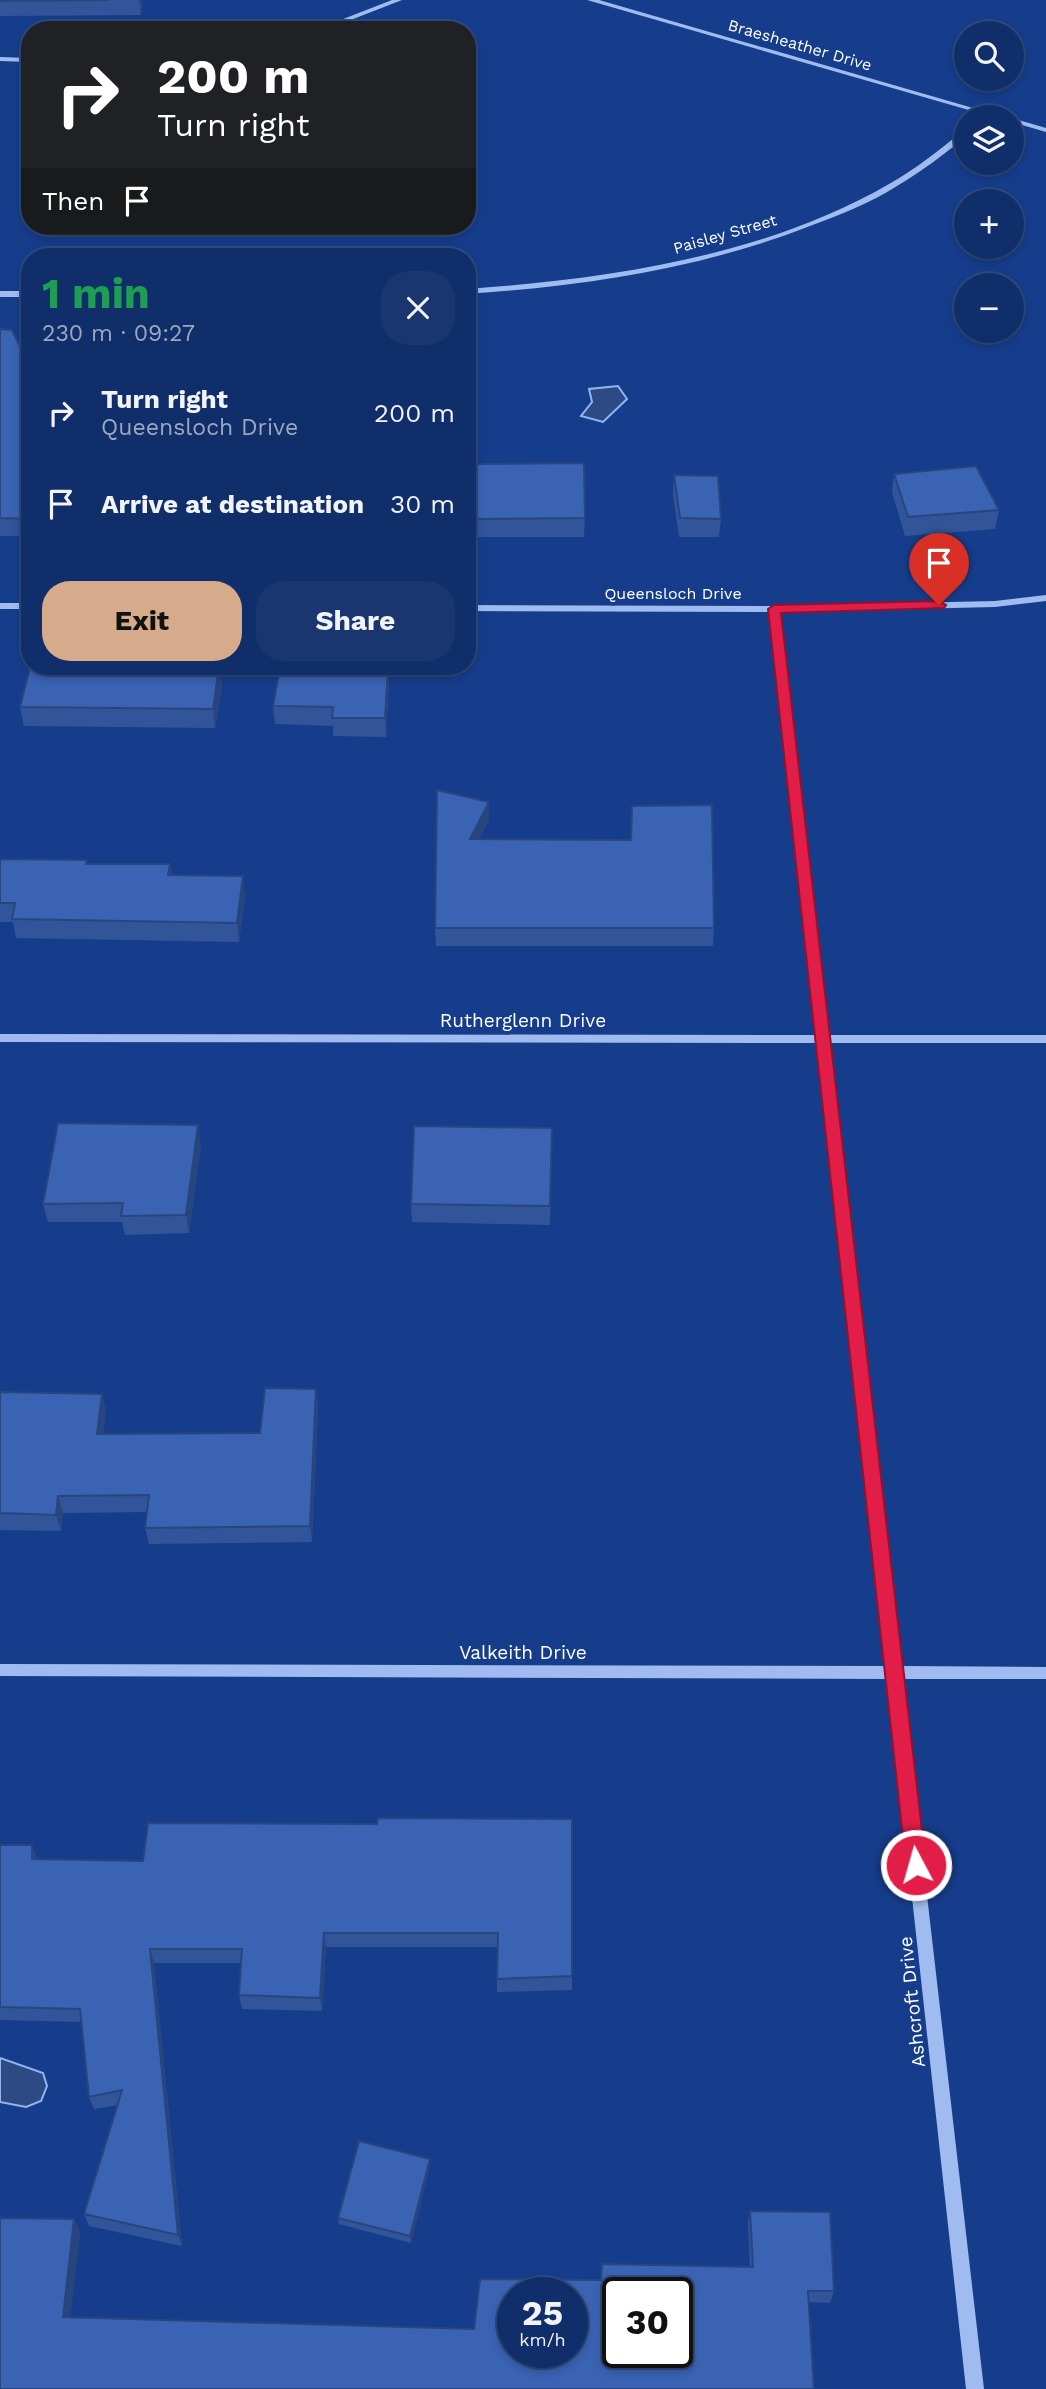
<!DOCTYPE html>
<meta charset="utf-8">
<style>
body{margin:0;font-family:"Work Sans",sans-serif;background:#19366f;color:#f1f3f6;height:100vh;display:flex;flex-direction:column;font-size:26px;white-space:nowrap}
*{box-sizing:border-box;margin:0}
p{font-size:23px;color:#9ca8c0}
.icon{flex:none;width:38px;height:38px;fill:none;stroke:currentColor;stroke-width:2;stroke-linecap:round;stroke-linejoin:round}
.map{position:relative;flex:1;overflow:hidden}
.panel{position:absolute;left:21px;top:248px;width:455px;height:427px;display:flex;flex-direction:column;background:#102e69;border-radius:28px;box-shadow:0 4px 10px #0003,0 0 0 2px #304a7d}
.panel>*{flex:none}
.hud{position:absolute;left:21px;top:21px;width:455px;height:214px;border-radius:28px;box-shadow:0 4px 10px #0003,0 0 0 2px #304a7d;background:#202124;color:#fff;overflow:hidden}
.controls{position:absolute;left:954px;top:21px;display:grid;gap:14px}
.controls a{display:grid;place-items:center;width:70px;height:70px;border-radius:50%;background:#102e69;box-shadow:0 4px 10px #0003,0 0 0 2px #304a7d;font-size:35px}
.speed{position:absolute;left:497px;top:2277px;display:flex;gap:14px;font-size:35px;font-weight:700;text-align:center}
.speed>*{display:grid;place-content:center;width:91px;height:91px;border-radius:50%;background:#102e69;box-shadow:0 4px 10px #0003,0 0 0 2px #304a7d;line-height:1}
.speed small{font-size:18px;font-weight:400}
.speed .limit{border:4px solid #111;border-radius:10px;background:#fff;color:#111}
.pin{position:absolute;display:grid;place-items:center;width:60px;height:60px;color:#fff;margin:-72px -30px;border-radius:50% 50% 50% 0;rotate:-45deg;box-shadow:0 0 7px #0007}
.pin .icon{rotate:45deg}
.me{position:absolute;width:77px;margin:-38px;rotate:354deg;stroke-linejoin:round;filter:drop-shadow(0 0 5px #0008)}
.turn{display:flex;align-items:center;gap:24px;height:147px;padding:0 21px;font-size:32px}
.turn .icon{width:91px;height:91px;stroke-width:2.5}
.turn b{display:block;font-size:49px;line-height:60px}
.then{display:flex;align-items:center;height:66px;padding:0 21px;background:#0003;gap:14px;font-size:26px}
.round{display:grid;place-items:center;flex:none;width:74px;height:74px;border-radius:28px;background:#19366f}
.head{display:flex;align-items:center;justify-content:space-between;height:119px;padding:0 21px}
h1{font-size:42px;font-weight:700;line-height:52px;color:#1e9e55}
.primary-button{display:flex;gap:14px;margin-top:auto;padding:14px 21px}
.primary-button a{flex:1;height:80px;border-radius:28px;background:#d6ab8b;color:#111;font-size:28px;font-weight:700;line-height:80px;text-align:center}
.primary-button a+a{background:#19366f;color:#f1f3f6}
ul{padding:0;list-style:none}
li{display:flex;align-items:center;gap:21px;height:91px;padding:0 21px}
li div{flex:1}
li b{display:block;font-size:26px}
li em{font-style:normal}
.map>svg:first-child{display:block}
.water{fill:#2d4a85;stroke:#92b5f2;stroke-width:2}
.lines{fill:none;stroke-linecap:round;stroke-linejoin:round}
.minor{fill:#a0bbef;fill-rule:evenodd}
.wall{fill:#32559a}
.shaded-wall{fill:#29457d}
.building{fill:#3a63b3;stroke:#29457d;stroke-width:2;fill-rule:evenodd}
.route{fill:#e11d48;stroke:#92132f;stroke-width:2}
.labels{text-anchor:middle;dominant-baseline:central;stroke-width:7;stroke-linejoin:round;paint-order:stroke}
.far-street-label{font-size:16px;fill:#fff;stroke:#163d8c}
.street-label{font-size:19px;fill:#fff;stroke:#163d8c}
</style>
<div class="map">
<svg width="1046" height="2389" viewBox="0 0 1046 2389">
<rect width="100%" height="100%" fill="#163d8c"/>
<path class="water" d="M618,386L627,399L603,422L581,416L592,402L589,389Z
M0,2058L43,2073L47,2086L41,2101L26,2107L0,2102Z"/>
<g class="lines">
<path class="minor" d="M392,0H402L325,30H315Z
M587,0H599L1004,117H993Z
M0,57L30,58V62L0,61Z
M1012,118L1046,128V132L1012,122Z
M963,131H966V137C944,154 921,172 897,186C870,203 840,215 810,226C700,269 584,286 467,294V289C609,279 765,256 889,184C916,169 939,150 963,131Z
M0,291H30V297H0Z
M1046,595V601L995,607L779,612L828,1035H1046V1043H829L901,1666L1046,1667V1679H902L984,2389H966L888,1679L0,1676V1664L886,1666L817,1043L0,1042V1034L816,1035L769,612L467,611V605L774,606L995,601Z
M0,603H30V609H0Z"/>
</g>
<path class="wall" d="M0,0H142L141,15L0,16Z
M0,329L30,367V536H0Z
M467,464L585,518L584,537H467Z
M894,474L999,510L995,529L905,536L892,492Z
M674,475L721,519L719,537H679L673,494Z
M219,667L222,685L215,728L24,726L20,707Z
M280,667H388L389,681L386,737L333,736V726L275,724L273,706Z
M437,790L489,820L479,839L714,928L713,946H436L435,928Z
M0,859L88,864H170L172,875L245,895L239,942L16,938L13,922H0Z
M552,1128L550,1225L412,1222L411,1204Z
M201,1144L189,1233L125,1235L122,1222H48L43,1204Z
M316,1389L318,1407L312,1542L149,1544L145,1528L147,1512L63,1513L61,1531L0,1530V1392L102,1394L106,1411L103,1434L260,1433Z
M377,1824L572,1976V1990L497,1992V1947H326L322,2011L242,2009L239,1995L241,1963H154L182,2246L89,2226L84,2214L118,2105L94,2109L89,2097L82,2022L0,2020V1845L38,1859L143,1861Z
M430,2159V2165L411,2243L339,2224L338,2218Z
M750,2211L834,2291L830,2303L809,2302L0,2389L74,2219L80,2231L70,2317L474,2329L600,2280L602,2264L750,2267L748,2223Z"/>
<path class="shaded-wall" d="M139,0H142L141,15Z
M219,667L222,685L215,728L213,709Z
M388,667L389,681L386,737L385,718Z
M489,802V820L470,857V839Z
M170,864L173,883L168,875Z
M243,876L245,895L239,942L237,923Z
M198,1125L201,1144L189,1233L186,1215Z
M316,1389L318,1407L312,1542L310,1526Z
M102,1394L106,1411L101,1451L97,1434Z
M58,1496L63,1513L61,1531L56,1515Z
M32,1845L38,1860L32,1859Z
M324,1933L326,1947L322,2011L320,1998Z
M150,1949L154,1963L182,2246L178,2235Z
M430,2159V2165L411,2243L410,2236Z
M74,2219L80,2231L69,2328L63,2317Z"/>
<path class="building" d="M0,0H109L0,1Z
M0,329L12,330L30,367V519L0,518Z
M584,463L585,518L467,519V464Z
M976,466L999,510L908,517L894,474Z
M674,475L718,476L721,519L680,518Z
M30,667H219L213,709L20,707Z
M280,667H388L385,718H332L333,707L273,706Z
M437,790L489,802L470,839L631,840L632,806L712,805L714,928H435Z
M0,859L87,860L86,864H170L168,875L243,876L237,923L12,919L15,903H0Z
M58,1123L198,1125L186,1215L121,1216L123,1203L43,1204Z
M414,1126L552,1128L550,1206L411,1204Z
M265,1388L316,1389L310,1526L145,1528L149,1495L58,1496L56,1515L0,1513V1392L102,1394L97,1434L260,1433Z
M378,1818L572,1819V1976L497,1979L498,1933H324L320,1998L239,1995L242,1949H150L178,2235L84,2214L122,2090L89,2097L80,2009L0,2007V1845H32V1859L143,1861L148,1823L377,1824Z
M359,2141L430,2159L410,2236L338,2218Z
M750,2211L830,2212L834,2291H808L814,2389H0V2218L74,2219L63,2317L474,2329L480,2279L601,2280L602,2264L753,2267ZM513,2292H572V2352H513ZM618,2292H677V2352H618Z"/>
<path class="route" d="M939,601L946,605L944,608L781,613L926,1865L923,1872L916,1874L909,1872L906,1865L768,609L774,605Z"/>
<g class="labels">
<g class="far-street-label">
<text transform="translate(800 45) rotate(16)">Braesheather Drive</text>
<text transform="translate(725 234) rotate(-16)">Paisley Street</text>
<text x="673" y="593">Queensloch Drive</text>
</g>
<g class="street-label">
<text x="523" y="1020">Rutherglenn Drive</text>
<text x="523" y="1652">Valkeith Drive</text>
<text transform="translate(912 2002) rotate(-96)">Ashcroft Drive</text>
</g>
</g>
</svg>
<div class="controls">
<a><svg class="icon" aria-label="search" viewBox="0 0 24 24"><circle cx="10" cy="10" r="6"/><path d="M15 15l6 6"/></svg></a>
<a><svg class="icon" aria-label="layers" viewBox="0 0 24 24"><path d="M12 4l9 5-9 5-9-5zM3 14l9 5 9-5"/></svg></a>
<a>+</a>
<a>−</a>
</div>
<div class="speed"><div>25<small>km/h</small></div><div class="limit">30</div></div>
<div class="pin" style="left:939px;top:605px;background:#d93025"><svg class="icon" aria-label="arrive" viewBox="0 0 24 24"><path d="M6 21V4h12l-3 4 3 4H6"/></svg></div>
<svg class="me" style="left:916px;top:1865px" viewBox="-20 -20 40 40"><circle r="17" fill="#e11d48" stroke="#fff" stroke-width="3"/><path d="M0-11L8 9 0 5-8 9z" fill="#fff"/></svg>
<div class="hud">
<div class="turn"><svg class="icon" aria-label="right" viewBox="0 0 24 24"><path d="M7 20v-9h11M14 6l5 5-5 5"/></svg><div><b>200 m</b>Turn right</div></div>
<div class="then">Then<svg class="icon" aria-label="arrive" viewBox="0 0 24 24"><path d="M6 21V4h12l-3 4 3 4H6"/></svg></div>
</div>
<section class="panel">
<div class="head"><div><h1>1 min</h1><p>230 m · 09:27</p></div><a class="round"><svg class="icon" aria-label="close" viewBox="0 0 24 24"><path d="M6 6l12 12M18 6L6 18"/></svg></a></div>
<ul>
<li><svg class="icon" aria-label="right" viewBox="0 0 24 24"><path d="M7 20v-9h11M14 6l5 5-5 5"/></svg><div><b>Turn right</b><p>Queensloch Drive</p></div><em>200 m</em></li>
<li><svg class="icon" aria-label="arrive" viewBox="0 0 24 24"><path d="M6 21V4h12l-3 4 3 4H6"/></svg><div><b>Arrive at destination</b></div><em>30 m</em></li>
</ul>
<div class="primary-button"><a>Exit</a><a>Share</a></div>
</section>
</div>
